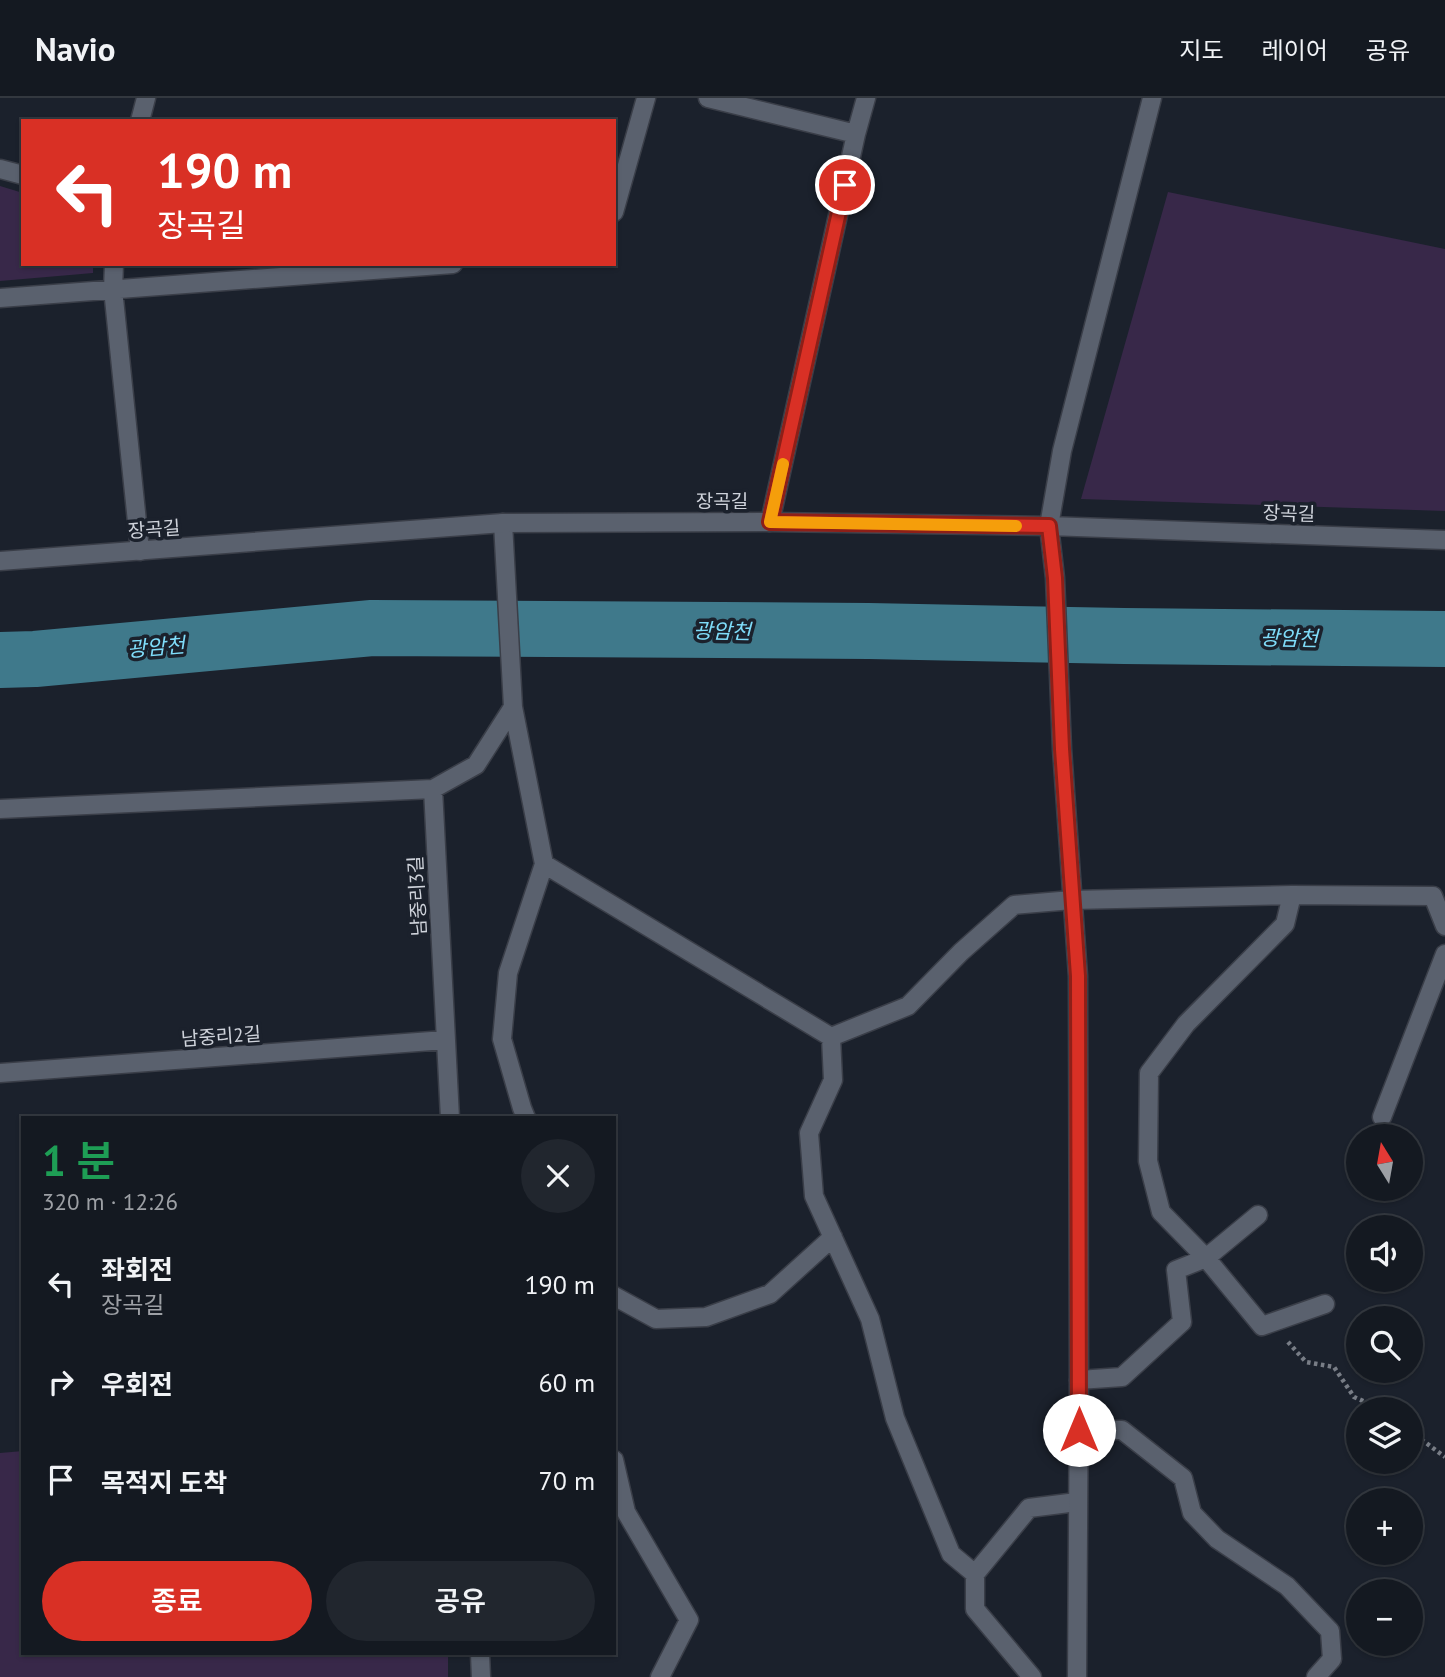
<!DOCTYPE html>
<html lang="ko">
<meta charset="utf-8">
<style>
body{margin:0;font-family:"PT Sans","Noto Sans KR",sans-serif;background:#21262e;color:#f1f3f6;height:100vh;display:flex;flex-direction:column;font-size:26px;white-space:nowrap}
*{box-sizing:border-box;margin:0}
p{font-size:23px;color:#9da0a5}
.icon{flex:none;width:38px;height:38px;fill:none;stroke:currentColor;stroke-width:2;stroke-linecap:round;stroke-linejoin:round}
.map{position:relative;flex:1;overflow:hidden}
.drawer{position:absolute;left:21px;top:1018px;width:595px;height:539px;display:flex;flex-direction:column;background:#141921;border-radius:0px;box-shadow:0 2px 5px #0004,0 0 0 2px #33383f}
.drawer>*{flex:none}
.guide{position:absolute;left:21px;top:21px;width:595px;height:147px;border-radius:0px;box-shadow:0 2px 5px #0004,0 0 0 2px #33383f;background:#d93025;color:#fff;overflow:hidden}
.needle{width:46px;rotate:349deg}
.tools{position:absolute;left:1346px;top:1026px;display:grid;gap:14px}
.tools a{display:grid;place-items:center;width:77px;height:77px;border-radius:50%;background:#141921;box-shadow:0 2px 5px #0004,0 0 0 2px #33383f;font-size:35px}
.pin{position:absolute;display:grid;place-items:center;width:60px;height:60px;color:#fff;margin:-30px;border:4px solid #fff;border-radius:50%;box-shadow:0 2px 7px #0007}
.me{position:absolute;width:77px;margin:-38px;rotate:0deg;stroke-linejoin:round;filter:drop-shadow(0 0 5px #0008)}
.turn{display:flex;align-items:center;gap:24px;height:147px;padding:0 21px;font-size:32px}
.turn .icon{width:91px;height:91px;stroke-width:2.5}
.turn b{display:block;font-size:49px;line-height:60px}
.round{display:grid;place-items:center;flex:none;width:74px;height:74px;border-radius:37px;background:#21262e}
.summary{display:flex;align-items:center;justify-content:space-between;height:119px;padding:0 21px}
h1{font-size:42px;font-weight:600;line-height:52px;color:#1e9e55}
.cta{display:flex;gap:14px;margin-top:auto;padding:14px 21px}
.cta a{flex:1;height:80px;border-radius:42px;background:#d93025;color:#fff;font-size:28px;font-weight:600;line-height:80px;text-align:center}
.cta a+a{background:#21262e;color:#f1f3f6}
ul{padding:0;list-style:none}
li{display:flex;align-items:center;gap:21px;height:98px;padding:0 21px}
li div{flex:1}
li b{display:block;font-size:26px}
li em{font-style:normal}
header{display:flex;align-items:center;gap:42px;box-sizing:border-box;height:98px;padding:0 35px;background:#141921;border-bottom:2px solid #33383f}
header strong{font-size:33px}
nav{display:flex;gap:38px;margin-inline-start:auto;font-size:24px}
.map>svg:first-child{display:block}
.park{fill:#382849}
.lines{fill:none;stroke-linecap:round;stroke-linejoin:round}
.river{stroke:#3f798b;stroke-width:56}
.minor-casing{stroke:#3a3e48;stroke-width:21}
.tertiary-casing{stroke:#3a3e48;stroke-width:21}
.path{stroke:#787d86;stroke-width:4.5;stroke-dasharray:3.5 3.5;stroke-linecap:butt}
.minor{stroke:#5a616e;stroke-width:18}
.tertiary{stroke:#5a616e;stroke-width:18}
.route-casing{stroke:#8d1f18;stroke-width:18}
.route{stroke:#d93025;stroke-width:12}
.slow{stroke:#f59e0b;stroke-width:12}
.labels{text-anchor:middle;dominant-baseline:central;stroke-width:7;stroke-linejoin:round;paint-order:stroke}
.street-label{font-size:19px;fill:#cfd3db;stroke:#1b212c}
.water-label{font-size:21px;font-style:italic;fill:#7fdcf9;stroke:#1b212c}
</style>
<header>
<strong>Navio</strong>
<nav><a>지도</a><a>레이어</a><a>공유</a></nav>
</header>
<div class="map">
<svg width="1445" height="1579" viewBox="0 0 1445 1579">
<rect width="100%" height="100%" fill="#1b212c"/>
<path class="park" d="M0,88L23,95V166H93V175L0,183Z
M1168,94L1445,151V413L1081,401Z
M23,1353V1556H448V1579H0V1355Z"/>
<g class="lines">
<path class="river" d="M0,562L35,561L372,530L869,533L1124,538L1445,541"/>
<g class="minor-casing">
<path id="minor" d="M708,0L856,36
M140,23L146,0
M0,71L23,77
M614,114L646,0
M114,166L113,191L140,453
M0,200L453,166
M770,424L856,36L866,0
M503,425L513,609L544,766L831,939L908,908L961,854L1014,807L1072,802L1292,797
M0,711L433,691
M831,939L833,982L809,1035L814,1098L870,1221L895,1320L951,1456L975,1476L1029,1410L1077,1404
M0,975L445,942
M1382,1019L1445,856
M450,1020L433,691L476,667L513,609
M526,1020L522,1010L502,941L508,875L544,766
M614,1198L656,1221L706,1219L770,1196L833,1139
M1325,1206L1262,1228L1206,1160L1161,1114L1148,1063L1149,975L1186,926L1285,826L1292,797L1433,798L1445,828
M1079,1282L1122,1279L1182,1224L1176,1172L1206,1160L1258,1117
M1078,1332H1122L1183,1380L1192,1415L1217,1441L1287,1488L1330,1533L1332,1561L1316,1579
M614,1362L626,1414L689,1522L660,1579
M975,1476V1511L1032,1579
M480,1556L481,1579"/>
</g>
<g class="tertiary-casing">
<path id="tertiary" d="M0,463L503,425L770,424L1049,428L1445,442
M1077,1579L1079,1282L1078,878L1062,651L1055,480L1049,428L1062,353L1152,0"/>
</g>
<path class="path" d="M1288,1244L1306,1264L1334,1269L1354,1299L1381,1311
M1410,1333L1445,1359"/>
<use href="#minor" class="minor"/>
<use href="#tertiary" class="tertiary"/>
</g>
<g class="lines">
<g class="route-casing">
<path id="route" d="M845,87L770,424L1049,428L1055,480L1062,651L1078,878L1079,1332"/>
</g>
<use href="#route" class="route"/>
<path class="slow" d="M783,366L770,424L1016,428"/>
</g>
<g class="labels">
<g class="street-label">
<text x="722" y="403">장곡길</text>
<text transform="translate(1289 415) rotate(2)">장곡길</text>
<text transform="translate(154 431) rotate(-4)">장곡길</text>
<text transform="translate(417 798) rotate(-93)">남중리3길</text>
<text transform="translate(221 938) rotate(-4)">남중리2길</text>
</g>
<g class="water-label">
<text transform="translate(722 533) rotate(1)">광암천</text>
<text transform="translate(1289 540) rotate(1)">광암천</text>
<text transform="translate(156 549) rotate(-5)">광암천</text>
</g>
</g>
</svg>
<div class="tools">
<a><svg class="needle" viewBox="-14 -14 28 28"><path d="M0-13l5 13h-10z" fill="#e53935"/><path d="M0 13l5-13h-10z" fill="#9da0a5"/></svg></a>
<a><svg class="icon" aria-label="sound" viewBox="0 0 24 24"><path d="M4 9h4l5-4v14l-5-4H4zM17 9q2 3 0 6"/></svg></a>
<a><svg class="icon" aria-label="search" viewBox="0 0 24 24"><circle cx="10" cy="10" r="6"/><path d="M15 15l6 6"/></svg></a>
<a><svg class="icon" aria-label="layers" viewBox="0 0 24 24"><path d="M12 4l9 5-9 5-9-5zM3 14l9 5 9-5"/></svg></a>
<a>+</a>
<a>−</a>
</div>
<div class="pin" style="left:845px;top:87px;background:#d93025"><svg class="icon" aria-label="arrive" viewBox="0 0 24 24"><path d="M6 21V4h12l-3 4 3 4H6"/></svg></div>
<svg class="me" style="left:1079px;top:1332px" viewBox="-20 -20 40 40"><circle r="19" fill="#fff"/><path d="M0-13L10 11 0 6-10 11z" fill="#d93025"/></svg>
<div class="guide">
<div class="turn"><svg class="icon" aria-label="left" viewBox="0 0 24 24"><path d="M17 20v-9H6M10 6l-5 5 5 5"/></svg><div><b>190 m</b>장곡길</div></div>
</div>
<section class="drawer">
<div class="summary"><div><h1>1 분</h1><p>320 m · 12:26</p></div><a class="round"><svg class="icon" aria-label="close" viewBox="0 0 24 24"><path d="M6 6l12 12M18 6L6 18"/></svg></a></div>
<ul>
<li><svg class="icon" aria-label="left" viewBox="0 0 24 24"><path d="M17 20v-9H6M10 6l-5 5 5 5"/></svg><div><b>좌회전</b><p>장곡길</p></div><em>190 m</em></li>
<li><svg class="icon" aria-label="right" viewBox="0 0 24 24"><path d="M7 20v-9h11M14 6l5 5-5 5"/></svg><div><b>우회전</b></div><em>60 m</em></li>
<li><svg class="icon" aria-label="arrive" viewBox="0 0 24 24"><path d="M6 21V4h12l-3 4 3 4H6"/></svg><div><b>목적지 도착</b></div><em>70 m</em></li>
</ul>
<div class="cta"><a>종료</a><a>공유</a></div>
</section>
</div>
